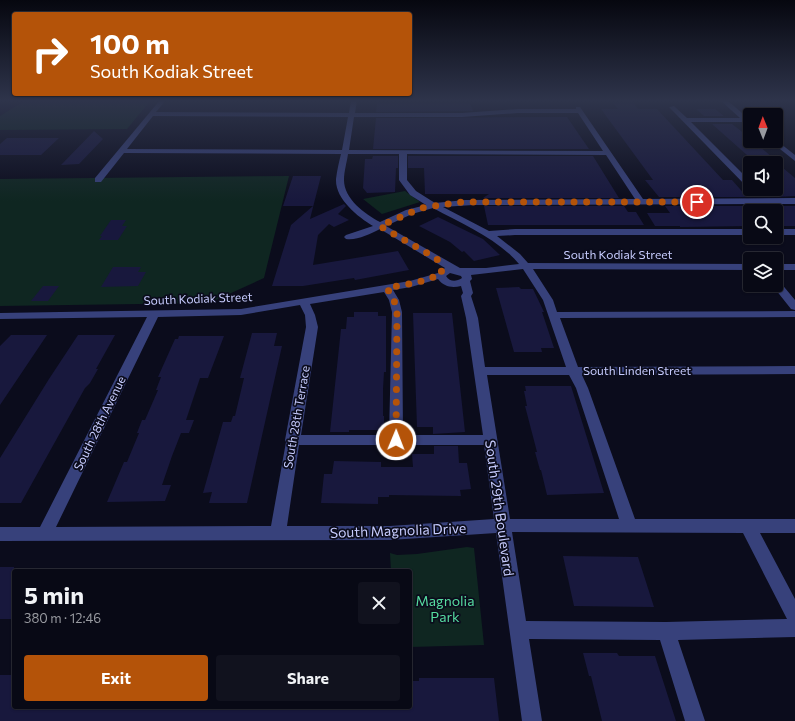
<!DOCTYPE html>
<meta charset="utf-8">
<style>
body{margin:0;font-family:Commissioner,sans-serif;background:#11121e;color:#f1f3f6;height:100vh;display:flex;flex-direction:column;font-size:15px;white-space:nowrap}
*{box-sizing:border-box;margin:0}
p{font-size:13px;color:#989aa0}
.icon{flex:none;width:22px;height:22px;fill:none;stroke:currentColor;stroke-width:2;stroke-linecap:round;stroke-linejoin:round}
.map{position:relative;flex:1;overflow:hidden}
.details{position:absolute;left:12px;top:569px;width:400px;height:140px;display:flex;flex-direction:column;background:#080915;border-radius:4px;box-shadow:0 1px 3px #0004,0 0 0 1px #292a34}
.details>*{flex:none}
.guide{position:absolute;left:12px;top:12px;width:400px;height:84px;border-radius:4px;box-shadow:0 1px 3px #0004,0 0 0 1px #292a34;background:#b45309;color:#fff;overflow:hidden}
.needle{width:26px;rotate:359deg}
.fabs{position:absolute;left:743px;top:108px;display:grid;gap:8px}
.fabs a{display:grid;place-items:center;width:40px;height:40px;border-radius:4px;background:#080915;box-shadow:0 1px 3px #0004,0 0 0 1px #292a34;font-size:20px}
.pin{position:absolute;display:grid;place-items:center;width:34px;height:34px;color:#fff;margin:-17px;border:2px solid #fff;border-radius:50%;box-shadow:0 1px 4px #0007}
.me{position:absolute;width:44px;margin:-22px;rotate:1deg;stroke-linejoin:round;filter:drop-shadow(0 0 3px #0008)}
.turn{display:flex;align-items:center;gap:14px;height:84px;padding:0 12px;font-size:18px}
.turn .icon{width:52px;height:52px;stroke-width:2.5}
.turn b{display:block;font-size:28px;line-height:34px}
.round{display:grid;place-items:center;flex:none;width:42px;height:42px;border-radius:4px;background:#11121e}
.summary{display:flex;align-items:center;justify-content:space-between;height:68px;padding:0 12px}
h1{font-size:24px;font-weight:700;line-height:30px}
.cta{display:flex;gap:8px;margin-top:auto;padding:8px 12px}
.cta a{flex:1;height:46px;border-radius:4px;background:#b45309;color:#fff;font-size:16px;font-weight:700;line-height:46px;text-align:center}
.cta a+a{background:#11121e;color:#f1f3f6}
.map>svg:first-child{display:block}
.green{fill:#0f2621}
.building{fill:#18183d}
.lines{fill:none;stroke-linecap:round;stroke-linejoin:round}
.minor{fill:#37417b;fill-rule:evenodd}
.route{stroke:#b45309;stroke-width:7;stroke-dasharray:0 12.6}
.labels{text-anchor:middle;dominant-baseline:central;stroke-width:3.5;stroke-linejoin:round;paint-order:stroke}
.street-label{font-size:12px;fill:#c7ccfe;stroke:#0b0c1c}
.near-street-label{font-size:14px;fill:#c7ccfe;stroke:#0b0c1c}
.near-park-label{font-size:14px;fill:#56dca0;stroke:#0b0c1c}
</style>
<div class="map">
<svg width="795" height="721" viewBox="0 0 795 721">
<rect width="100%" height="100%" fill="#0b0c1c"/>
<path class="green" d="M26,100H151L127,129L0,130V116Z
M289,176L264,278L209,303L0,306V179Z
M405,191L420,202L382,214L363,199Z
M467,547L474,548L484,645L410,647V571H391L390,553L397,555L417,554Z"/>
<path class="building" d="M632,101L638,109H657L723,180H732L747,197H659L645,180H653L601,109H618L612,102Z
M377,103H470L473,111L376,112Z
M696,109H715L724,116H704Z
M567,117L589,149H373L376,118Z
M712,124H732L750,138V141H753L779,163H777L795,178V196L776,197V163H756Z
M94,131L103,139L79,164L61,165Z
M7,138H59L41,155H0V144Z
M373,156H398V168H396L395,192L367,193L363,188L365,159H372Z
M408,156H593L619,198H483L489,194H425L424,168H408Z
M293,176H321L310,219L344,204L346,206L338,214L349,220L334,227L329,224L318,235L313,265L398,251L409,270L355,280L354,278L303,286H272L291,225L313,206H283Z
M484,206H624L628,212H636L644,225H488Z
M665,206H750V226L680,227V226H655L647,213H670Z
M776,206H795V226H776Z
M438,217L483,239L500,255L474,261L464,251L462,252L450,242L419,226Z
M111,220H126L122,226H127L118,240H99L102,236H100Z
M113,267H141L138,272H146L138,286L101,287Z
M43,286H59L48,301H31Z
M519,287L521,289H533L544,312H542L554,348H541L542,352H514L496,288Z
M354,312H378V316H386V372H384L383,389V416H384V430H349V432H330L341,329H346L347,317H354Z
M413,313H452L465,432L433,434V427H417Z
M252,333H277L274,346H282L247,503H209L212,492L203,493L223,422H231L233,416H235L244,378H240Z
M11,335H47L0,405V346Z
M78,335H115L96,369H98L90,383L85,388L21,503H0V458L49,379Z
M179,336H224L208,378H200L186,420H194L189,433H181L172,456L162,485H171L165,501L107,502L124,462H127L139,433H137L142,420H145L158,390H156L161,377H158L175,339H178Z
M525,386H571L604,493L547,495L541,470H540L535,452H537L525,406H527L524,391H526Z
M434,446H458L459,463H467L471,489L460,490L461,496L389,495V497H378V504L321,503L324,474H332L334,461L381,462V467H413L412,454H434Z
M563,556L638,557L654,607L574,606Z
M0,567H14V619H0Z
M583,653H617L619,656H655L676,721H602L591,676H589Z
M0,675H14V707H410V681H419V678H494L499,721H0Z"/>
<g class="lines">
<path class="minor" d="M160,100H166L156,112L349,113L351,100H357L355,113H462L518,109H576V107H580L643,199L795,198V204L473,205L443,207L489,231L515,229H750V235H515L497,236L520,254L528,263L750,264V270L533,269L553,300L557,312L795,311V317L560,318L578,367L795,366V374L582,375L588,388L635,519H795V533H760L795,599V637L678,640L705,721H685L660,640L529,639L542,721H522L496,533L390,540L0,541V527H40L147,317L0,319V313L241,309L410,281L438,273L445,268L380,229C370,234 356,241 346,239L344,237L346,235L373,226C358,217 335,199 336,179C337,170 339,162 341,154L124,153L101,182H95V178ZM518,113H578L603,151L349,150L354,117H462ZM153,116L348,117L342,150L127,149ZM348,154H399V180L410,195L426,205L406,210L380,222C365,214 344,199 344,180C344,171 347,162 348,154ZM407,154L606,155L635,199L465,200L435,203L416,191L407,180ZM433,208C462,224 497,238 519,264L486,268H460L386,226L412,214ZM523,269L543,300L566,367H485L478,318L471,296L473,293L470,281L472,279L471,275ZM450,273L461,276L462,278C456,282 450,282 446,276ZM438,279C444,287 452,288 461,286L463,293L461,296L466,318L483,435H403L402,312L399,300L393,290L411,287ZM384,292L389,300L392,312L389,435H301L318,327L315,315L310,304ZM300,305L305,315L306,327L285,440L286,442L271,526L56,527L158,317L241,315ZM487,375H569L576,388L619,519H510ZM299,445H484L494,519L390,526H287ZM512,532L743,533L787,619L666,622L526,621Z
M720,100H727L749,119L750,124L745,122H691L750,181V187H747L669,107L674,106L687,118H740Z
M776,140L795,155V161L770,141Z
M776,229H795V235H776Z
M776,264H795V270H776Z
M776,281L780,282L795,300V310L791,309L772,285H776Z"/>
</g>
<linearGradient id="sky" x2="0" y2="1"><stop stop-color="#06070f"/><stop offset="0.5" stop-color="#2e344b"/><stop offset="1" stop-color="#2e344b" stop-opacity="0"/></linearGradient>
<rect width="795" height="201" fill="url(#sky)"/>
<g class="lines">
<path class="route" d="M396,440L397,312L394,300L387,288L420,282L423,280L441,275L442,273L438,260L432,256L380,226L421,208L462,202H697"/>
</g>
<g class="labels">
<g class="street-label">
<text x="618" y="254">South Kodiak Street</text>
<text transform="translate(198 298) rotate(-2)">South Kodiak Street</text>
<text x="637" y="370">South Linden Street</text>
<text transform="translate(296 417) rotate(-80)">South 28th Terrace</text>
<text transform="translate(99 423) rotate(-64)">South 28th Avenue</text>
</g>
<g class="near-street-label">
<text transform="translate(500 508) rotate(82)">South 29th Boulevard</text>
<text transform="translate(398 530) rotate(-2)">South Magnolia Drive</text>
</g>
<g class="near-park-label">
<text x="445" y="600">Magnolia<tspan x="445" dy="16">Park</tspan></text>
</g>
</g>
</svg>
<div class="fabs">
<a><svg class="needle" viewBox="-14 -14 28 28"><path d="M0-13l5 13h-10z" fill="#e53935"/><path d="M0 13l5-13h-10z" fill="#989aa0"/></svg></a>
<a><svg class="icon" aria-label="sound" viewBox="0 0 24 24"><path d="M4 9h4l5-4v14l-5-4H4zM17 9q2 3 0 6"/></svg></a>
<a><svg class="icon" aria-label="search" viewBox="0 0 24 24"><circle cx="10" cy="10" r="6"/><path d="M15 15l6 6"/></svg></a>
<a><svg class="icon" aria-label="layers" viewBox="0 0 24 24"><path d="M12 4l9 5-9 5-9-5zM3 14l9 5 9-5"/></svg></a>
</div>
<div class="pin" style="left:697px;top:202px;background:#d93025"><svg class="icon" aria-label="arrive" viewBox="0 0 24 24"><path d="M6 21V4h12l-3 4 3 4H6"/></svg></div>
<svg class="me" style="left:396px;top:440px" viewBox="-20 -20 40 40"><circle r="17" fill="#b45309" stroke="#fff" stroke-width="3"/><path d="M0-11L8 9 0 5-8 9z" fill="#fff"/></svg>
<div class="guide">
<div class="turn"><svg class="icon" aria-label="right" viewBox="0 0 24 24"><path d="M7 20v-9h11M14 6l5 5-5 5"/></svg><div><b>100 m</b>South Kodiak Street</div></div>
</div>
<section class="details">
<div class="summary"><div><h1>5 min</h1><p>380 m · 12:46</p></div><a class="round"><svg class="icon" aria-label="close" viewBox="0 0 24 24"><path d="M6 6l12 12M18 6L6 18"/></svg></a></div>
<div class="cta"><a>Exit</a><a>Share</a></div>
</section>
</div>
